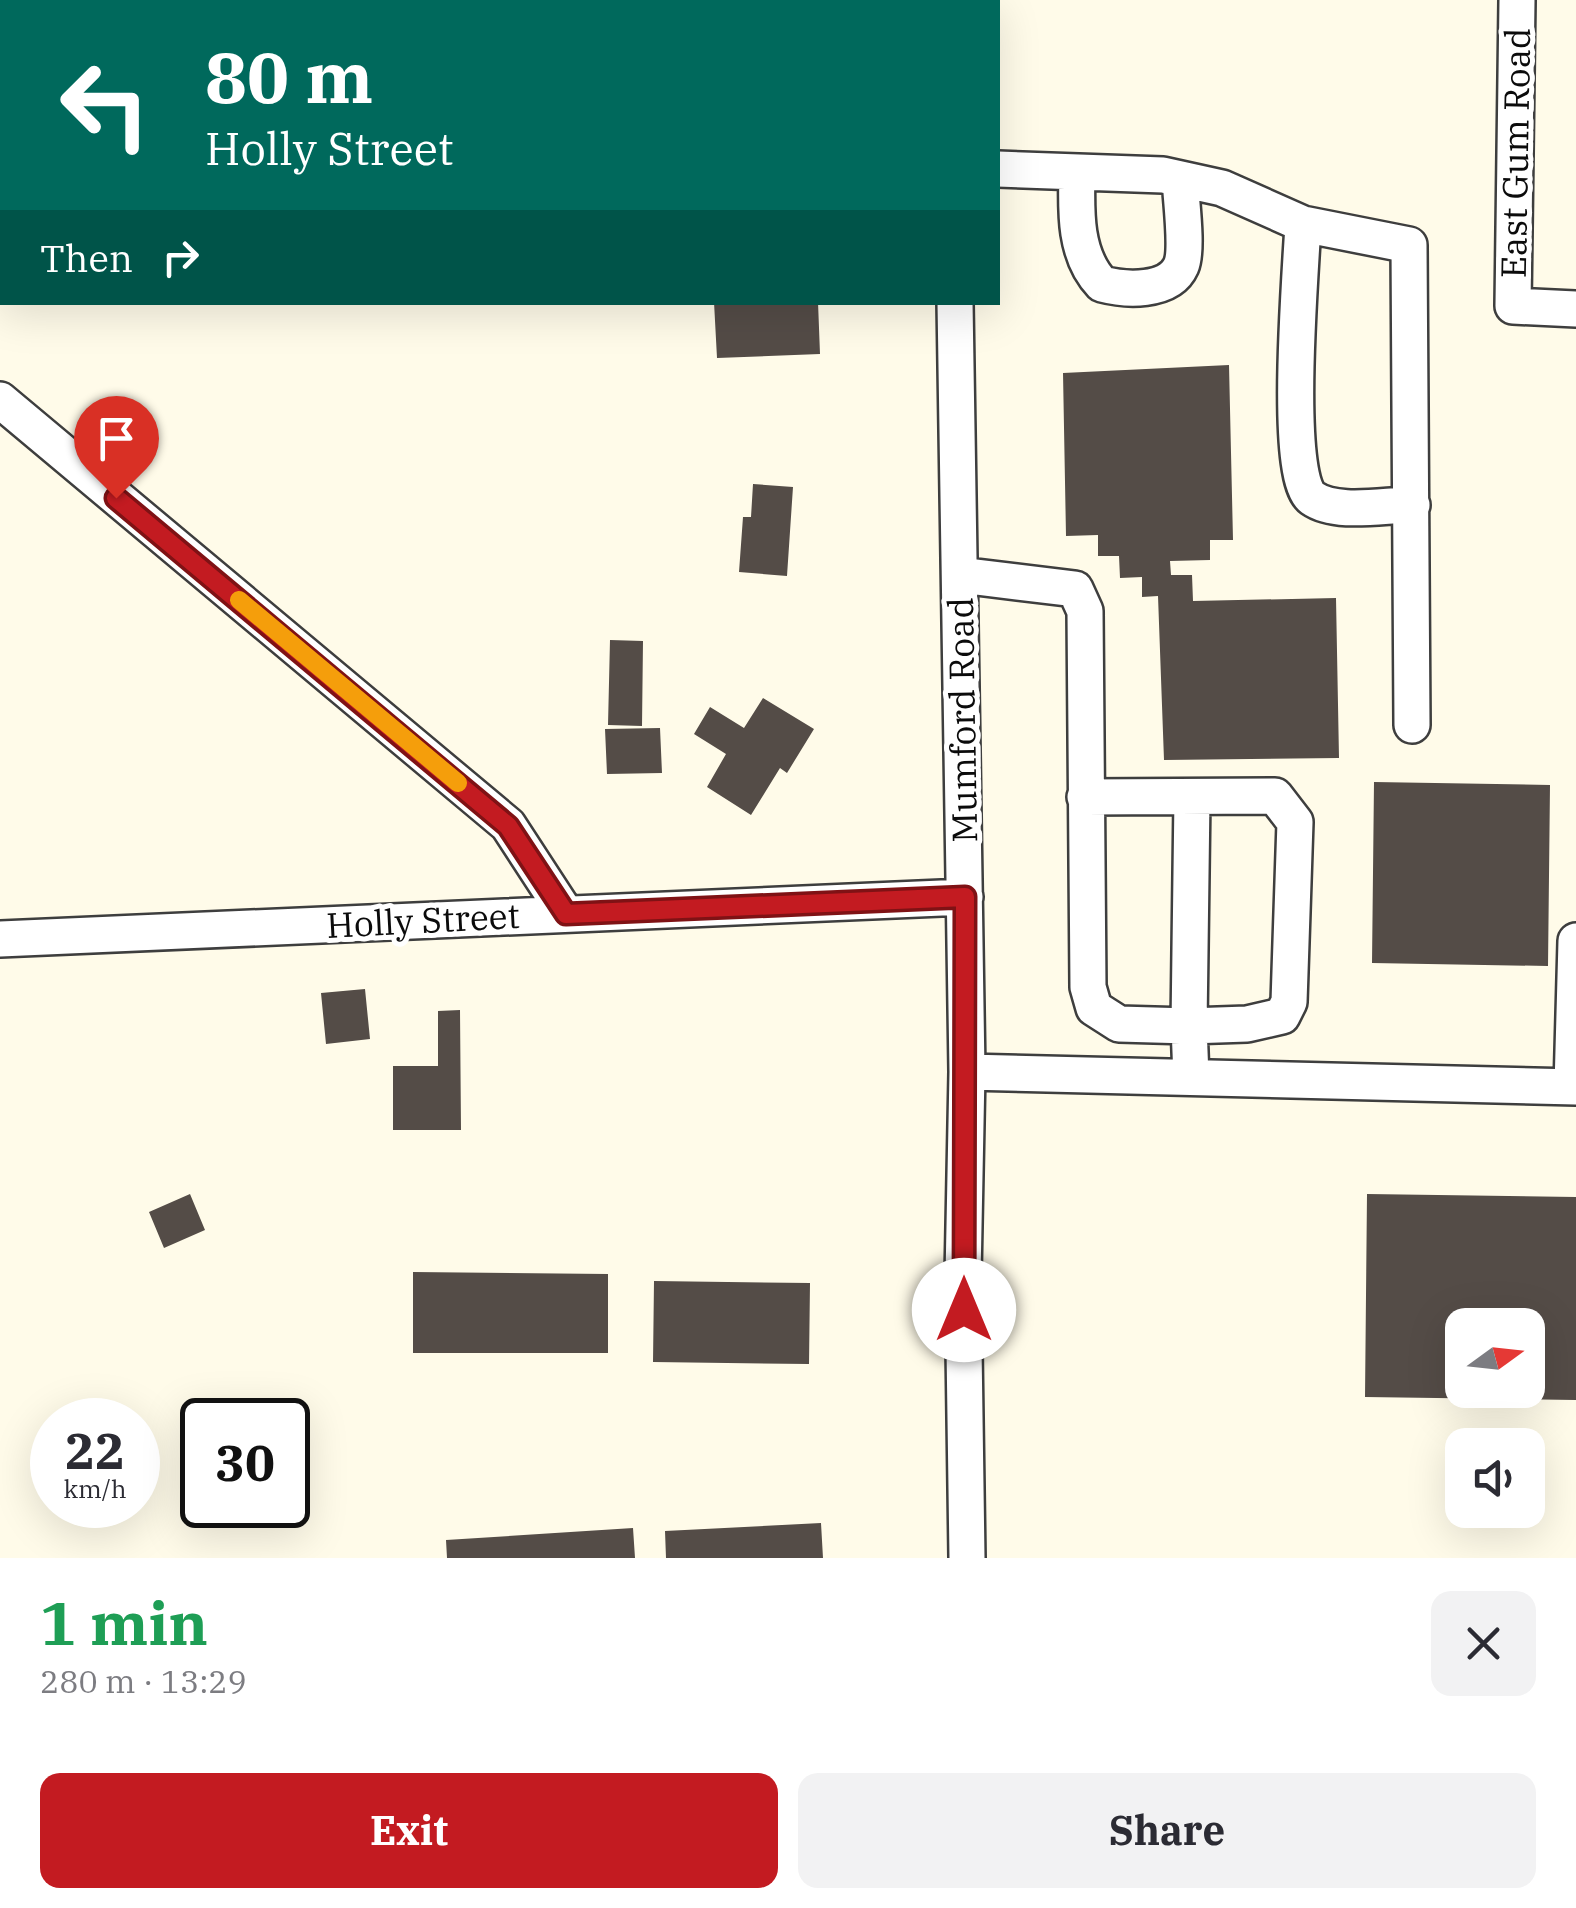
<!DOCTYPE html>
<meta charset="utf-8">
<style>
body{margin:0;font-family:"IBM Plex Serif",serif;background:#f2f2f3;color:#2b2b33;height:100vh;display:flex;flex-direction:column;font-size:38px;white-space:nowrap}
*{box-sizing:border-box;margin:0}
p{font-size:32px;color:#7c7c81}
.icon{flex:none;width:55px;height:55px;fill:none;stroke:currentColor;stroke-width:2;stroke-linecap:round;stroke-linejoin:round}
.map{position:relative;height:1558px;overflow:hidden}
.side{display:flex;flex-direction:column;background:#fff;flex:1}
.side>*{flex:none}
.top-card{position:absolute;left:0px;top:0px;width:1000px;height:305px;box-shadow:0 10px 40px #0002;background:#00695c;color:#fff;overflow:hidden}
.needle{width:65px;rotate:75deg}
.fabs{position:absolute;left:1445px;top:1308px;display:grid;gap:20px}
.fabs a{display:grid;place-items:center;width:100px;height:100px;border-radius:20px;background:#fff;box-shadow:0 10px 40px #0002;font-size:50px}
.speed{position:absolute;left:30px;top:1398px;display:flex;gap:20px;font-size:50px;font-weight:700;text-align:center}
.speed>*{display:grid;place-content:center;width:130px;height:130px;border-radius:50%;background:#fff;box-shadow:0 10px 40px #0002;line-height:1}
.speed small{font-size:25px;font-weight:400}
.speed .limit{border:5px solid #111;border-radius:15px;background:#fff;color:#111}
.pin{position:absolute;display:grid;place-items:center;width:85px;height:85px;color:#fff;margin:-102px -42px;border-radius:50% 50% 50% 0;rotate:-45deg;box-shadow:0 0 10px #0007}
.pin .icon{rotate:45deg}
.me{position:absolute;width:110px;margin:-55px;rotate:0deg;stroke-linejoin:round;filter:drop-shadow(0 0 8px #0008)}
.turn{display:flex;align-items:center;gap:35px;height:210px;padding:0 40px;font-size:45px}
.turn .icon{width:130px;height:130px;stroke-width:2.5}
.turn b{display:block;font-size:70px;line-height:85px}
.then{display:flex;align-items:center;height:95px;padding:0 40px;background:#0003;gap:20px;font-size:38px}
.round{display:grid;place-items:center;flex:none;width:105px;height:105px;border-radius:20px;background:#f2f2f3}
.head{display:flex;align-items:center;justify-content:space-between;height:170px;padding:0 40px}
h1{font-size:60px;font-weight:700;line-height:75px;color:#1e9e55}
.action{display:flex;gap:20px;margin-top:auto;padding:20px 40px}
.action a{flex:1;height:115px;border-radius:20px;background:#c31b21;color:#fff;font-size:40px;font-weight:700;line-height:115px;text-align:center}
.action a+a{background:#f2f2f3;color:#2b2b33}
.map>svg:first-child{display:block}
.building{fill:#544c47;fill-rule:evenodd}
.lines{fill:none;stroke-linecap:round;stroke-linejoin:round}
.minor-casing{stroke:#3e3e3e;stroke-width:40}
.minor{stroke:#fff;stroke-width:35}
.route-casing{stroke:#7f1215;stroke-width:25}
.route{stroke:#c31b21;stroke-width:18}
.slow{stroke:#f59e0b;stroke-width:18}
.labels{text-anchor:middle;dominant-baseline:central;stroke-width:10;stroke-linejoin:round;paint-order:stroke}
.street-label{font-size:35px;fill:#0b0b0b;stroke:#fff}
</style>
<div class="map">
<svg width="1576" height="1558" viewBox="0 0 1576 1558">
<rect width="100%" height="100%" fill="#fffbe9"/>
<path class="building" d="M714,302H818L820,354L717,358Z
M1229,365L1233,540H1210V560L1170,561L1171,575H1192L1193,601L1336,598L1339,758L1164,760L1158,596L1142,597V577L1120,578L1119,556H1098V535L1066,536L1063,373Z
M753,484L793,487L787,576L739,572L743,517H751Z
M610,640L643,641L642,726L608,725Z
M763,698L814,729L787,773L780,768L751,815L707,787L726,754L694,734L710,707L744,728Z
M660,728L662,773L607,774L605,729Z
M1374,782L1550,785L1548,966L1372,963Z
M365,989L370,1039L326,1044L321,993Z
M460,1010L461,1130H393V1066H438V1011Z
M190,1194L205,1230L164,1248L149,1212Z
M1367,1194L1576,1197V1400L1365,1397ZM1462,1325H1528V1390H1462Z
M413,1272L608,1274V1353H413Z
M654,1281L810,1283L809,1364L653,1362Z
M821,1523L823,1558H666L665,1531Z
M633,1528L635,1558H447L446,1540Z"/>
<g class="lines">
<g class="minor-casing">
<path id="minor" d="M950,0V2
M1517,0L1513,306L1576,309
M998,169L1163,175L1222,188L1303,224L1409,245L1412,725
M1077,172C1076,210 1074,255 1102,284C1125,290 1169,293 1181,266C1188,250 1181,199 1180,179
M1303,224C1301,267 1283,478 1312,498C1336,515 1384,505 1412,505
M955,302L967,1072L963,1277L967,1558
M0,400L508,825L566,914
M960,575L1075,589L1085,611L1088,987L1094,1008L1119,1024L1189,1026L1191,1077
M1085,797L1275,796L1295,822L1289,1002L1282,1016L1247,1024L1189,1026L1192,797
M0,939L965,897
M967,1072L1576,1087
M1572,1087L1576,941"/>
</g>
<use href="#minor" class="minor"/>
</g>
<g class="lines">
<g class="route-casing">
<path id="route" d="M116,498L508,826L566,914L965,897L964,1310"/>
</g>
<use href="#route" class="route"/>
<path class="slow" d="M239,600L458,783"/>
</g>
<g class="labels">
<g class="street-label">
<text transform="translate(1515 153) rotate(-89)">East Gum Road</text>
<text transform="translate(962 720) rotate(-91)">Mumford Road</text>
<text transform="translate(423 920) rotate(-3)">Holly Street</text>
</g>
</g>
</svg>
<div class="fabs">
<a><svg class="needle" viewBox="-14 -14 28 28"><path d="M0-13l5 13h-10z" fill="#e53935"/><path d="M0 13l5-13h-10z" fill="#7c7c81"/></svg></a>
<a><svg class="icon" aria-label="sound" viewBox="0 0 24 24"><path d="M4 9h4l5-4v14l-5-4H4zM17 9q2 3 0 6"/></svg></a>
</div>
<div class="speed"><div>22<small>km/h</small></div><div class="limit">30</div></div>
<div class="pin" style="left:116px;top:498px;background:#d93025"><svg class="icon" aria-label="arrive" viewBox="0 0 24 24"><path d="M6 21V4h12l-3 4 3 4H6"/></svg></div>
<svg class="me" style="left:964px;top:1310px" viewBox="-20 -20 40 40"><circle r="19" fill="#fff"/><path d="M0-13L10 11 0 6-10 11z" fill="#c31b21"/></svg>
<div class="top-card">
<div class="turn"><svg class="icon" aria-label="left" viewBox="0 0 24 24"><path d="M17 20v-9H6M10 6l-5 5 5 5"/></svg><div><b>80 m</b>Holly Street</div></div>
<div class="then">Then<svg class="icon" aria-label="right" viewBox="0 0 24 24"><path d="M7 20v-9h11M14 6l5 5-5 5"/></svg></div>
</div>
</div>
<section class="side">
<div class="head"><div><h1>1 min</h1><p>280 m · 13:29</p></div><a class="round"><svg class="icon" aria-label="close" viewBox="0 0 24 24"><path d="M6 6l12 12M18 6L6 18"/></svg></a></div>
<div class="action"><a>Exit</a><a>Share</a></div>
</section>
